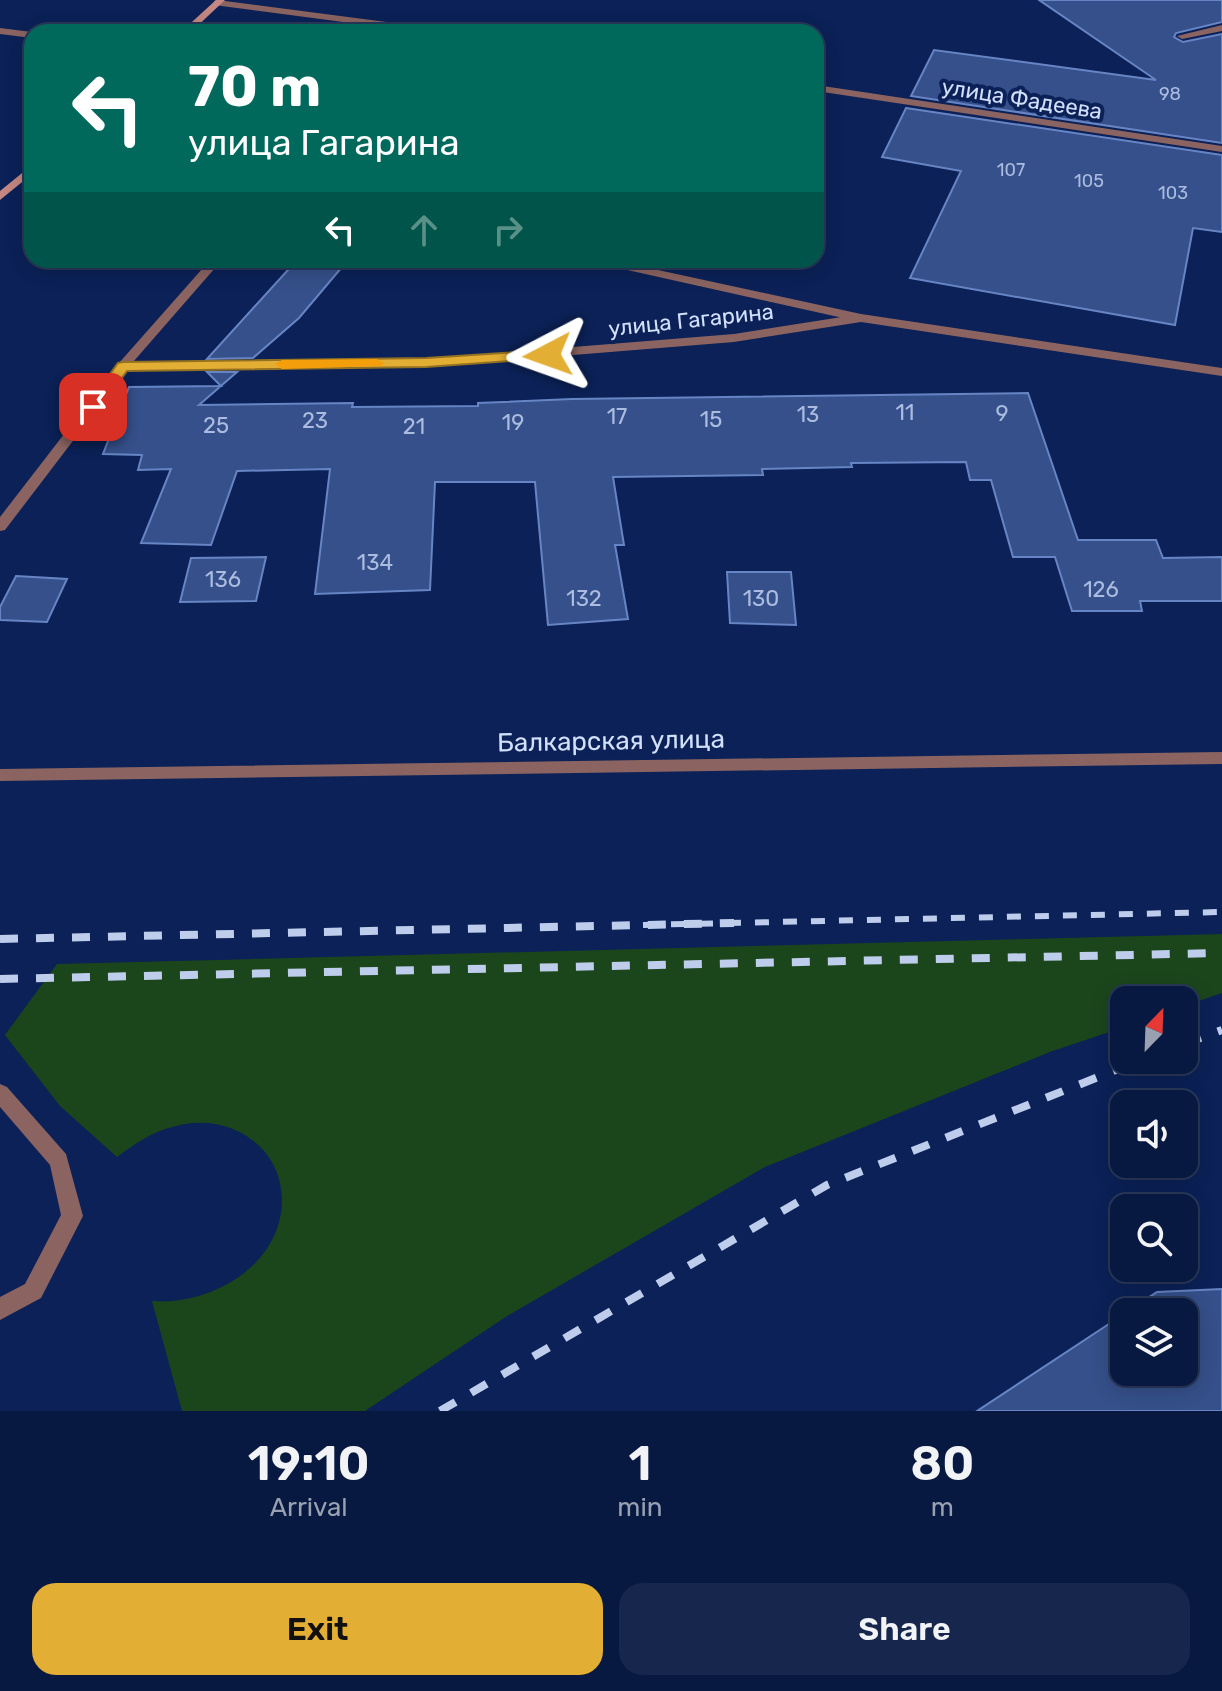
<!DOCTYPE html>
<meta charset="utf-8">
<style>
body{margin:0;font-family:Rubik,sans-serif;background:#16264c;color:#f1f3f6;height:100vh;display:flex;flex-direction:column;font-size:30px;white-space:nowrap}
*{box-sizing:border-box;margin:0}
p{font-size:26px;color:#98a0b1}
.icon{flex:none;width:44px;height:44px;fill:none;stroke:currentColor;stroke-width:2;stroke-linecap:round;stroke-linejoin:round}
.map{position:relative;height:1411px;overflow:hidden}
.sheet{display:flex;flex-direction:column;background:#081941;flex:1}
.sheet>*{flex:none}
.banner{position:absolute;left:24px;top:24px;width:800px;height:244px;border-radius:24px;box-shadow:0 4px 20px #0003,0 0 0 2px #29385a;background:#00695c;color:#fff;overflow:hidden}
.needle{width:52px;rotate:23deg}
.buttons{position:absolute;left:1110px;top:986px;display:grid;gap:16px}
.buttons a{display:grid;place-items:center;width:88px;height:88px;border-radius:16px;background:#081941;box-shadow:0 4px 20px #0003,0 0 0 2px #29385a;font-size:40px}
.pin{position:absolute;display:grid;place-items:center;width:68px;height:68px;color:#fff;margin:-34px;border-radius:16px;box-shadow:0 4px 12px #0006}
.me{position:absolute;width:88px;margin:-44px;rotate:266deg;stroke-linejoin:round;filter:drop-shadow(0 0 6px #0008)}
.turn{display:flex;align-items:center;gap:28px;height:168px;padding:0 32px;font-size:36px}
.turn .icon{width:104px;height:104px;stroke-width:2.5}
.turn b{display:block;font-size:56px;line-height:68px}
.lanes{display:flex;align-items:center;height:76px;padding:0 32px;background:#0003;justify-content:center;gap:40px;direction:ltr}
.lanes .off{opacity:.35}
.eta{display:flex;justify-content:space-evenly;align-items:center;height:136px;text-align:center}
.eta b{font-size:48px;font-weight:600;line-height:56px}
.action{display:flex;gap:16px;margin-top:auto;padding:16px 32px}
.action a{flex:1;height:92px;border-radius:24px;background:#e2ae34;color:#111;font-size:32px;font-weight:600;line-height:92px;text-align:center}
.action a+a{background:#16264c;color:#f1f3f6}
.map>svg:first-child{display:block}
.green{fill:#1b461c}
.building{fill:#35508a;stroke:#6785c4;stroke-width:2}
.lines{fill:none;stroke-linecap:round;stroke-linejoin:round}
.service{fill:#8b6461;fill-rule:evenodd}
.minor{fill:#8b6461;fill-rule:evenodd}
.secondary{fill:#c48782;fill-rule:evenodd}
.rail-far1{stroke:#becdeb;stroke-width:6;stroke-dasharray:14 14;stroke-linecap:butt}
.rail{stroke:#becdeb;stroke-width:8;stroke-dasharray:18 18;stroke-linecap:butt}
.route{fill:#e2ae34;stroke:#937122;stroke-width:2}
.slow{fill:#f59e0b}
.labels{text-anchor:middle;dominant-baseline:central;stroke-width:8;stroke-linejoin:round;paint-order:stroke}
.far-number-label{font-size:18px;fill:#abbce0}
.far-street-label{font-size:22px;fill:#d2e0fc;stroke:#0b2157}
.number-label{font-size:22px;fill:#abbce0}
.street-label{font-size:26px;fill:#d2e0fc;stroke:#0b2157}
</style>
<div class="map">
<svg width="1222" height="1411" viewBox="0 0 1222 1411">
<rect width="100%" height="100%" fill="#0b2157"/>
<path class="green" d="M1222,934V993L1184,1006V1000H1124V1027L1050,1052L765,1167L507,1316L365,1411H182L152,1301C208,1306 281,1267 282,1201C282,1145 228,1112 176,1126C153,1131 136,1143 117,1157L60,1106L5,1035L57,964Z"/>
<path class="building" d="M1039,0H1222V22L1176,33L1174,37L1183,42L1222,34V143L911,96L934,50L1156,80Z
M906,108L1222,155V232L1193,228L1175,325L910,278L961,171L882,157Z
M297,260H348L299,318L253,358L207,359Z
M207,372H237L199,405L353,403L352,407L478,406V403L572,399L1028,393L1078,540H1156L1163,558L1222,557V601H1140L1142,611H1072L1055,557H1013L991,480H970L966,462L851,463L852,467L762,469L763,475L613,477L624,545H615L628,619L548,625L535,482H435L430,590L315,594L330,469L237,471L211,545L141,543L171,469L138,470L142,455L103,454L129,387L221,386Z
M266,557L256,601L180,602L191,558Z
M727,572H791L796,625L730,623Z
M16,576L67,579L47,622L0,620V607Z
M1222,1289V1411H977L1124,1314V1372H1184V1312H1126L1157,1292Z"/>
<g class="lines">
<path class="service" d="M0,28L32,32V38L0,34Z
M210,260H222L127,369H119V363Z
M590,260H612L861,314L867,318L861,322L596,263Z"/>
<path class="minor" d="M217,0L440,29L445,32H419L214,5V1Z
M1222,25V31L1182,39L1177,36Z
M816,85L1222,146V152L816,91Z
M861,314L1222,368V376L861,322L734,342L426,367L127,370L5,530L0,531V517L119,363L426,359L734,334Z
M1222,752V764L0,781V769Z
M0,1084L7,1087L66,1154L83,1216L41,1298L0,1320V1297L25,1284L61,1215L50,1165L0,1107Z"/>
<path class="secondary" d="M216,0H225L191,32H181Z
M32,165V174L0,200V191Z"/>
<path class="rail-far1" d="M643,925L1222,912"/>
<path class="rail" d="M0,939L734,923
M0,979L1222,953
M1184,1044L1222,1030
M440,1411L827,1185L1141,1060"/>
</g>
<path class="route" d="M548,350L553,352V358L426,367L127,371L98,411L86,407L118,363L123,362L426,358Z"/>
<path class="slow" d="M377,359L384,363L382,366L282,369L275,364L282,360Z"/>
<g class="labels">
<g class="far-number-label">
<text x="1170" y="94">98</text>
<text x="1011" y="170">107</text>
<text x="1089" y="181">105</text>
<text x="1173" y="193">103</text>
</g>
<g class="far-street-label">
<text transform="translate(1022 99) rotate(9)">улица Фадеева</text>
<text transform="translate(691 320) rotate(-6)">улица Гагарина</text>
</g>
<g class="number-label">
<text x="905" y="412">11</text>
<text x="1002" y="413">9</text>
<text x="808" y="414">13</text>
<text x="617" y="416">17</text>
<text x="711" y="419">15</text>
<text x="315" y="420">23</text>
<text x="513" y="422">19</text>
<text x="216" y="425">25</text>
<text x="414" y="426">21</text>
<text x="375" y="562">134</text>
<text x="223" y="579">136</text>
<text x="1101" y="589">126</text>
<text x="584" y="598">132</text>
<text x="761" y="598">130</text>
</g>
<g class="street-label">
<text transform="translate(611 741) rotate(-1)">Балкарская улица</text>
</g>
</g>
</svg>
<div class="buttons">
<a><svg class="needle" viewBox="-14 -14 28 28"><path d="M0-13l5 13h-10z" fill="#e53935"/><path d="M0 13l5-13h-10z" fill="#98a0b1"/></svg></a>
<a><svg class="icon" aria-label="sound" viewBox="0 0 24 24"><path d="M4 9h4l5-4v14l-5-4H4zM17 9q2 3 0 6"/></svg></a>
<a><svg class="icon" aria-label="search" viewBox="0 0 24 24"><circle cx="10" cy="10" r="6"/><path d="M15 15l6 6"/></svg></a>
<a><svg class="icon" aria-label="layers" viewBox="0 0 24 24"><path d="M12 4l9 5-9 5-9-5zM3 14l9 5 9-5"/></svg></a>
</div>
<div class="pin" style="left:93px;top:407px;background:#d93025"><svg class="icon" aria-label="arrive" viewBox="0 0 24 24"><path d="M6 21V4h12l-3 4 3 4H6"/></svg></div>
<svg class="me" style="left:548px;top:355px" viewBox="-20 -20 40 40"><path d="M0-17L14 15 0 8-14 15z" fill="#e2ae34" stroke="#fff" stroke-width="4"/></svg>
<div class="banner">
<div class="turn"><svg class="icon" aria-label="left" viewBox="0 0 24 24"><path d="M17 20v-9H6M10 6l-5 5 5 5"/></svg><div><b>70 m</b>улица Гагарина</div></div>
<div class="lanes"><svg class="icon" aria-label="left" viewBox="0 0 24 24"><path d="M17 20v-9H6M10 6l-5 5 5 5"/></svg><svg class="icon off" aria-label="ahead" viewBox="0 0 24 24"><path d="M12 20V5M6 11l6-6 6 6"/></svg><svg class="icon off" aria-label="right" viewBox="0 0 24 24"><path d="M7 20v-9h11M14 6l5 5-5 5"/></svg></div>
</div>
</div>
<section class="sheet">
<div class="eta">
<div><b>19:10</b><p>Arrival</p></div>
<div><b>1</b><p>min</p></div>
<div><b>80</b><p>m</p></div>
</div>
<div class="action"><a>Exit</a><a>Share</a></div>
</section>
